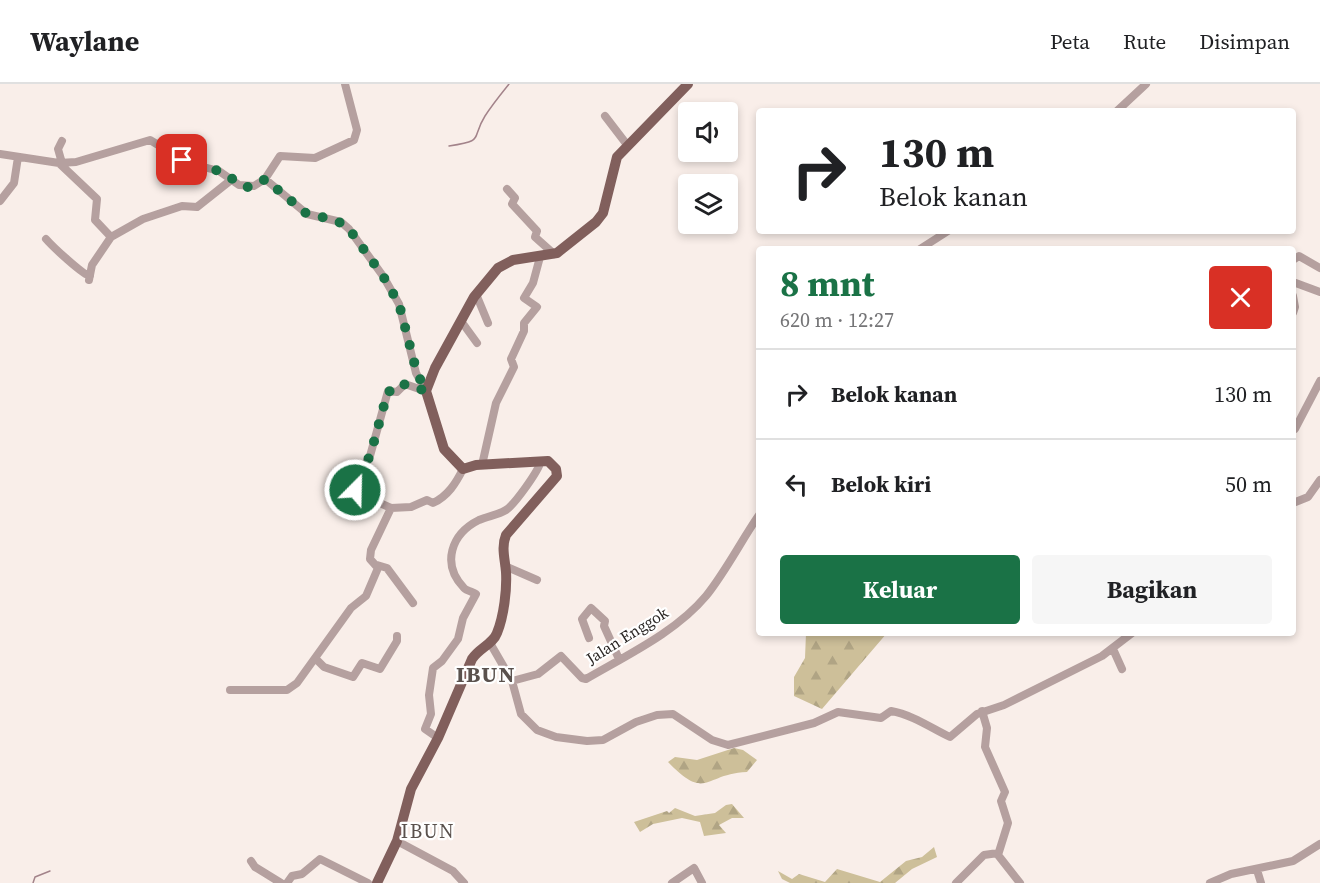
<!DOCTYPE html>
<html lang="id">
<meta charset="utf-8">
<style>
body{margin:0;font-family:"Source Serif 4",serif;background:#f6f6f6;color:#202124;height:100vh;display:flex;flex-direction:column;font-size:22px;white-space:nowrap}
*{box-sizing:border-box;margin:0}
p{font-size:20px;color:#757577}
.icon{flex:none;width:33px;height:33px;fill:none;stroke:currentColor;stroke-width:2;stroke-linecap:round;stroke-linejoin:round}
.map{position:relative;flex:1;overflow:hidden}
.side{position:absolute;left:756px;top:162px;width:540px;height:390px;display:flex;flex-direction:column;background:#fff;border-radius:6px;box-shadow:0 3px 9px #0003}
.side>*{flex:none}
.top-card{position:absolute;left:756px;top:24px;width:540px;height:126px;border-radius:6px;box-shadow:0 3px 9px #0003;background:#fff;color:#202124;overflow:hidden}
.buttons{position:absolute;left:678px;top:18px;display:grid;gap:12px}
.buttons a{display:grid;place-items:center;width:60px;height:60px;border-radius:6px;background:#fff;box-shadow:0 3px 9px #0003;font-size:30px}
.pin{position:absolute;display:grid;place-items:center;width:51px;height:51px;color:#fff;margin:-26px;border-radius:12px;box-shadow:0 3px 9px #0006}
.me{position:absolute;width:66px;margin:-33px;rotate:23deg;stroke-linejoin:round;filter:drop-shadow(0 0 4px #0008)}
.turn{display:flex;align-items:center;gap:21px;height:126px;padding:0 24px;font-size:27px}
.turn .icon{width:78px;height:78px;stroke-width:2.5}
.turn b{display:block;font-size:42px;line-height:51px}
.round{display:grid;place-items:center;flex:none;width:63px;height:63px;border-radius:6px;background:#f6f6f6}
.headline{display:flex;align-items:center;justify-content:space-between;height:102px;padding:0 24px}
h1{font-size:36px;font-weight:700;line-height:45px;color:#1a7246}
.cta{display:flex;gap:12px;margin-top:auto;padding:12px 24px}
.cta a{flex:1;height:69px;border-radius:6px;background:#1a7246;color:#fff;font-size:24px;font-weight:700;line-height:69px;text-align:center}
.cta a+a{background:#f6f6f6;color:#202124}
ul{padding:0;list-style:none}
li{display:flex;align-items:center;gap:18px;height:90px;padding:0 24px;border-top:2px solid #e0e0e0}
li div{flex:1}
li b{display:block;font-size:22px}
li em{font-style:normal}
header{display:flex;align-items:center;gap:36px;box-sizing:border-box;height:84px;padding:0 30px;background:#fff;border-bottom:2px solid #e0e0e0}
header strong{font-size:28px}
nav{display:flex;gap:33px;margin-inline-start:auto;font-size:21px}
.map>svg:first-child{display:block}
.forest{fill:url(#forest-firs)}
.lines{fill:none;stroke-linecap:round;stroke-linejoin:round}
.stream{stroke:#a3838a;stroke-width:1.5}
.minor{stroke:#b5a09f;stroke-width:8}
.major{stroke:#815f5c;stroke-width:10}
.route{stroke:#1a7246;stroke-width:10;stroke-dasharray:0 18}
.labels{text-anchor:middle;dominant-baseline:central;stroke-width:4.5;stroke-linejoin:round;paint-order:stroke}
.street-label{font-size:16px;fill:#2b2725;stroke:#fff}
.quarter-label{font-size:20px;letter-spacing:1.5px;fill:#5a514d;stroke:#fff}
.district-label{font-size:22px;font-weight:bold;letter-spacing:1.5px;fill:#5a514d;stroke:#fff}
</style>
<header>
<strong>Waylane</strong>
<nav><a>Peta</a><a>Rute</a><a>Disimpan</a></nav>
</header>
<div class="map">
<svg width="1320" height="799" viewBox="0 0 1320 799">
<defs>
<pattern id="forest-firs" width="22" height="20" patternUnits="userSpaceOnUse" patternTransform="scale(1.5)"><rect width="22" height="20" fill="#cdbf99"/><path d="M5 1l3.5 6h-7zM16 11l3.5 6h-7z" fill="#b0a484"/></pattern>
</defs>
<rect width="100%" height="100%" fill="#f9eee9"/>
<path class="forest" d="M806,549H887L822,625L794,612V593L805,574Z
M734,664L743,666L757,676L747,688C703,690 707,718 668,678L675,673L697,676Z
M732,720L744,734H732L719,741L726,749L704,752L700,738L682,734L653,740L640,748L634,738L667,727L669,729L675,724L695,732L715,729L726,721Z
M934,763L937,773L912,785L895,799H790L782,795L778,787L792,795L799,790L825,798L837,785L880,798L906,777L922,773Z"/>
<g class="lines">
<path class="stream" d="M449,62C486,56 470,56 485,32C492,21 501,10 509,0
M33,799L35,793L50,787"/>
<path class="minor" d="M1117,27L1146,0
M605,32L628,62
M0,70L59,79L76,78L150,56L188,79L219,87L239,101L254,102L265,95L307,130L341,138L349,145L383,192L399,220L416,289L426,307
M59,79L97,115L95,136L111,153
M62,79L58,65L62,57
M265,95L280,72L315,74L354,56L357,46L345,0
M507,105L515,114L512,120L537,147L535,153L554,170
M0,117L14,99L18,73
M46,155C52,162 83,191 90,192
M920,165L948,147
M1293,176L1299,172L1320,184
M89,196L92,181L111,153L143,135L182,122L197,123L231,96
M1293,198L1320,208
M476,210L488,239
M1293,212L1295,223L1293,229
M461,237L477,259
M1295,345L1320,297
M482,381L496,319L514,283L511,275L524,247V239L537,223L524,214L533,199L540,173
M1293,419L1308,413L1320,396
M391,424L357,409L352,403L370,372L388,307L397,308L405,300L425,307
M377,481L387,484L413,519
M505,482L537,496
M589,554L582,535L591,524L605,537L604,542L619,575
M490,559L512,597L521,630L537,646L556,653L587,657L603,656L636,638L657,631L673,630L712,656L728,661L814,639L838,628L881,634L891,627C913,631 931,644 950,653L977,630L1004,621L1102,572L1132,549
M1113,565L1122,585
M315,574L324,583L353,593L362,579L380,585L397,557V552
M512,597L538,590L561,572L582,594L586,595C627,571 676,548 706,512C726,487 741,457 759,431
M230,606H287L297,599L351,524L366,512L378,484L370,475L371,466L391,424L411,423L427,416L433,419C448,412 456,399 463,385
M982,627L987,644L985,663L1005,708L1001,717L1008,739L998,771L1020,799
M438,654L425,645L431,630L429,611L433,584L442,577L458,555L463,534L476,510C473,508 467,507 464,504C441,480 451,450 479,436C488,432 498,431 506,426C514,421 538,388 541,377
M397,757L453,787L464,799
M251,777L255,783L281,799
M1257,786L1261,799
M287,799L292,792L302,790L320,775L368,799
M672,799L694,784L702,799
M956,799L984,771L998,769
M1210,799L1231,790L1293,777L1320,760"/>
<path class="major" d="M377,799L397,757L411,705L438,654L472,575C479,564 493,560 497,549C504,532 507,505 506,488C505,475 501,463 506,451L557,392L556,385L548,377L476,381L463,385L444,365L426,307L435,284L474,213L498,184L513,176L557,169L596,138L603,129L617,73L688,0"/>
</g>
<g class="lines">
<path class="route" d="M182,76C194,83 206,83 219,87C238,94 242,114 265,95L307,130L336,136L349,145L383,192L399,220L417,289L426,307L405,300L397,308L388,307L370,372L352,403L355,406"/>
</g>
<g class="labels">
<g class="street-label">
<text transform="translate(627 551) rotate(-32)">Jalan Enggok</text>
</g>
<g class="quarter-label">
<text x="428" y="747">IBUN</text>
</g>
<g class="district-label">
<text x="486" y="590">IBUN</text>
</g>
</g>
</svg>
<div class="buttons">
<a><svg class="icon" aria-label="sound" viewBox="0 0 24 24"><path d="M4 9h4l5-4v14l-5-4H4zM17 9q2 3 0 6"/></svg></a>
<a><svg class="icon" aria-label="layers" viewBox="0 0 24 24"><path d="M12 4l9 5-9 5-9-5zM3 14l9 5 9-5"/></svg></a>
</div>
<div class="pin" style="left:182px;top:76px;background:#d93025"><svg class="icon" aria-label="arrive" viewBox="0 0 24 24"><path d="M6 21V4h12l-3 4 3 4H6"/></svg></div>
<svg class="me" style="left:355px;top:406px" viewBox="-20 -20 40 40"><circle r="17" fill="#1a7246" stroke="#fff" stroke-width="3"/><path d="M0-11L8 9 0 5-8 9z" fill="#fff"/></svg>
<div class="top-card">
<div class="turn"><svg class="icon" aria-label="right" viewBox="0 0 24 24"><path d="M7 20v-9h11M14 6l5 5-5 5"/></svg><div><b>130 m</b>Belok kanan</div></div>
</div>
<section class="side">
<div class="headline"><div><h1>8 mnt</h1><p>620 m · 12:27</p></div><a class="round" style="background:#d93025;color:#fff"><svg class="icon" aria-label="close" viewBox="0 0 24 24"><path d="M6 6l12 12M18 6L6 18"/></svg></a></div>
<ul>
<li><svg class="icon" aria-label="right" viewBox="0 0 24 24"><path d="M7 20v-9h11M14 6l5 5-5 5"/></svg><div><b>Belok kanan</b></div><em>130 m</em></li>
<li><svg class="icon" aria-label="left" viewBox="0 0 24 24"><path d="M17 20v-9H6M10 6l-5 5 5 5"/></svg><div><b>Belok kiri</b></div><em>50 m</em></li>
</ul>
<div class="cta"><a>Keluar</a><a>Bagikan</a></div>
</section>
</div>
